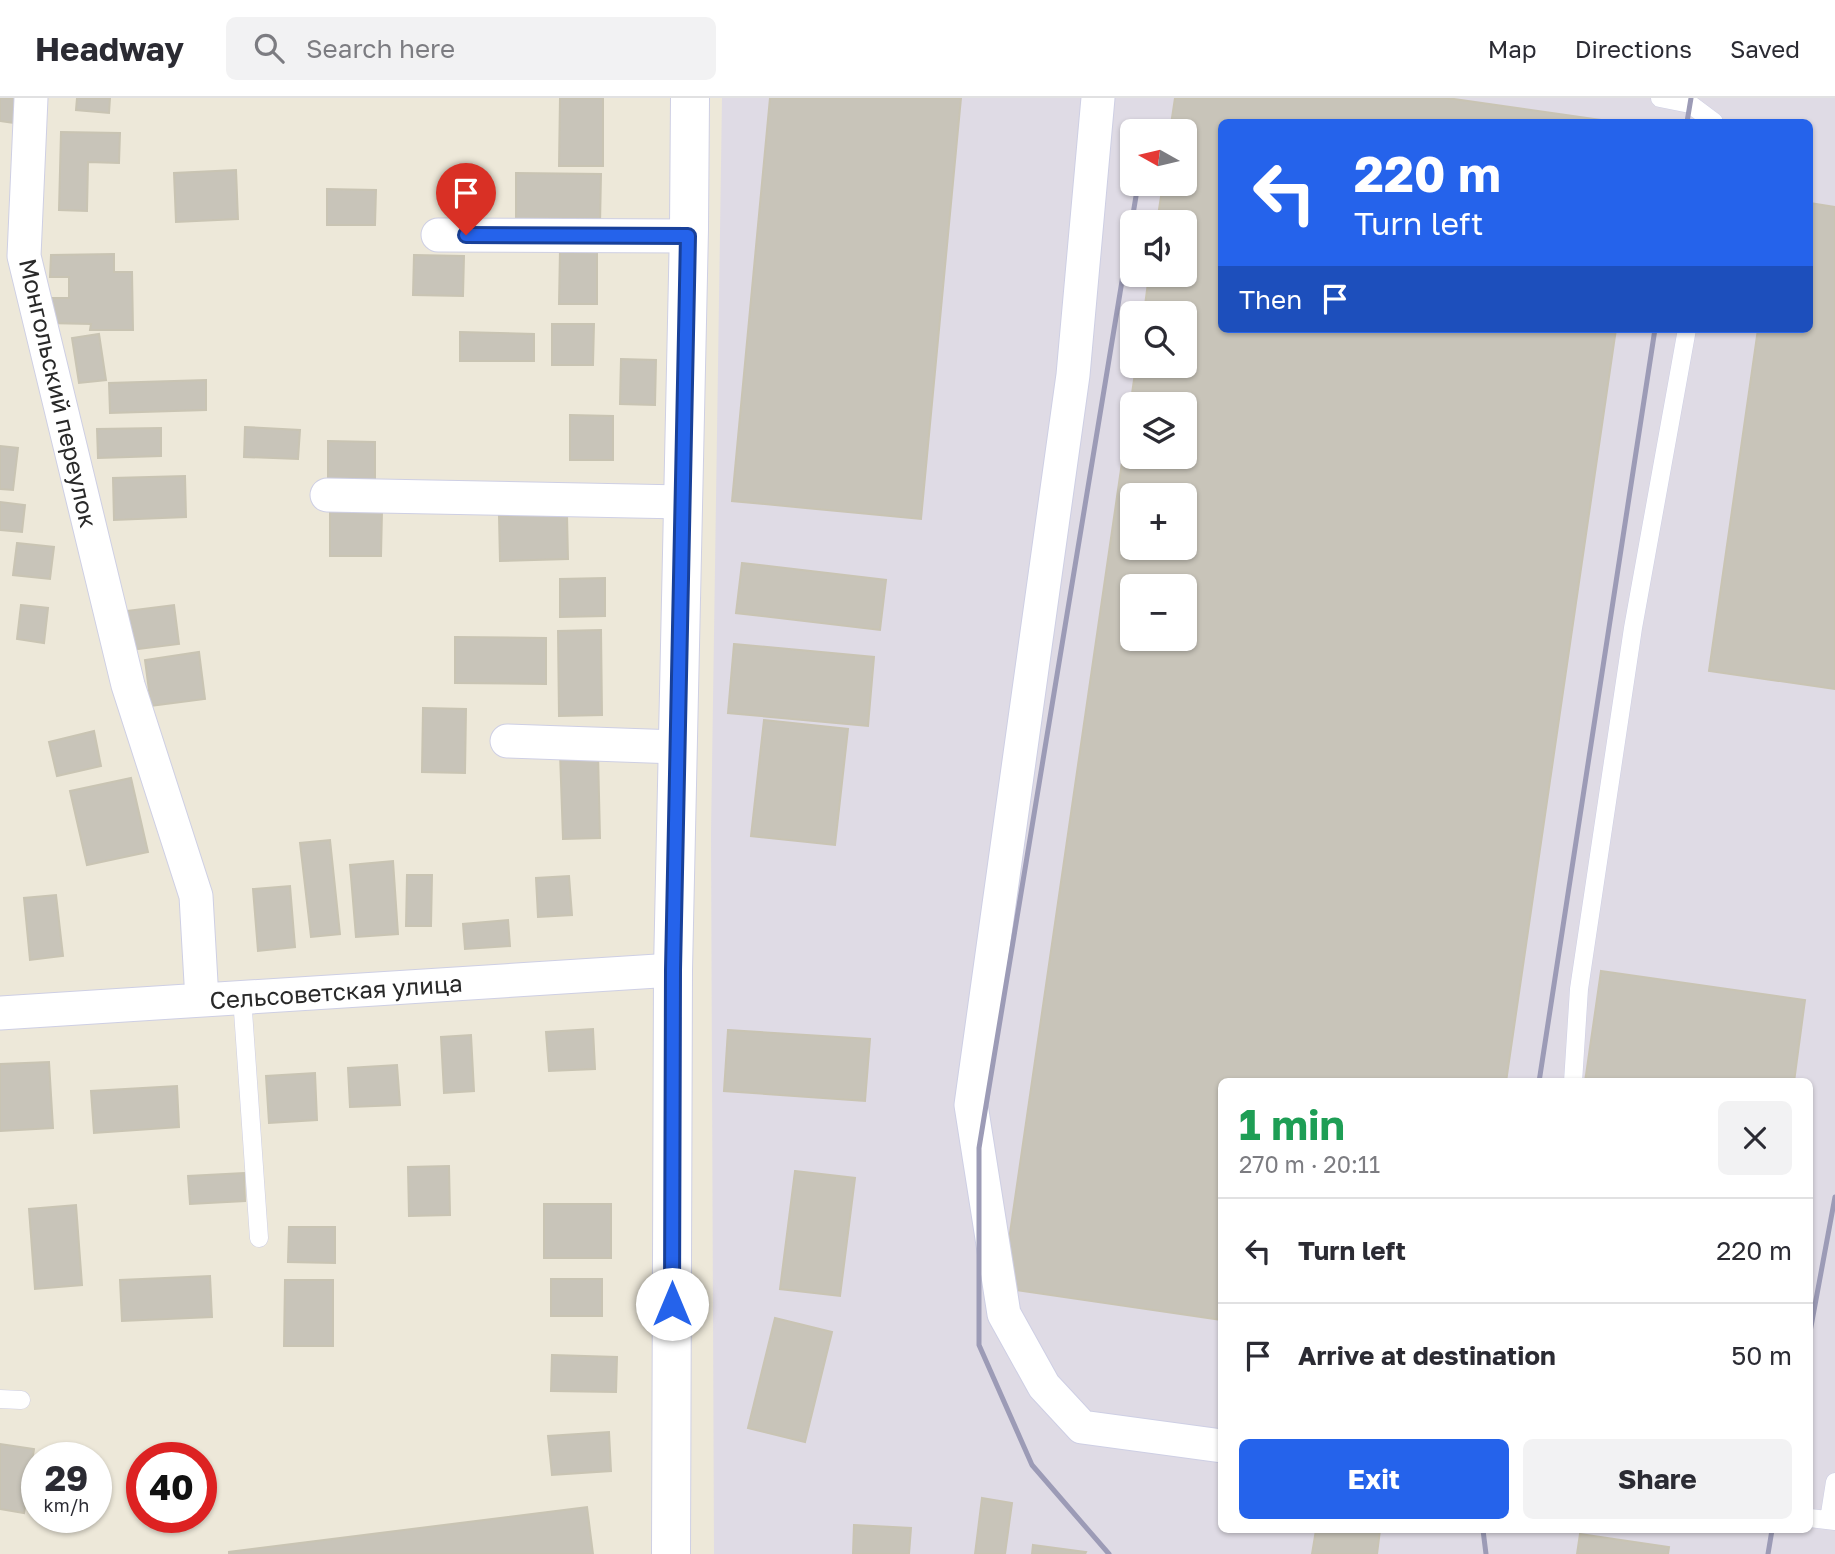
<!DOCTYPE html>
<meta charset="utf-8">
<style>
body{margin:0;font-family:"Golos Text",sans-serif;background:#f2f2f3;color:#2b2b33;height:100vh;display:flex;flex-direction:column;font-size:26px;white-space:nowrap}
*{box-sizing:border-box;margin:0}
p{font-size:23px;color:#7c7c81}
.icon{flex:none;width:38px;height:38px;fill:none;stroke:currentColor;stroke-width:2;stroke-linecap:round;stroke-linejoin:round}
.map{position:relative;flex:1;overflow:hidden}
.sheet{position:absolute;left:1218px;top:980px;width:595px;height:455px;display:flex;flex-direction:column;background:#fff;border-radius:10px;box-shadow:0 2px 5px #0004}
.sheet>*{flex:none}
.hud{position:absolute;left:1218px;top:21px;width:595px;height:214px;border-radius:10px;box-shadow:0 2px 5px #0004;background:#2563eb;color:#fff;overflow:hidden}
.needle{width:46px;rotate:278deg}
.fabs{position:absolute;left:1120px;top:21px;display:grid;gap:14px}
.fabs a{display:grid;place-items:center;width:77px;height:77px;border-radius:10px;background:#fff;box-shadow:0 2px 5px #0004;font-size:35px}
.speed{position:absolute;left:21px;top:1344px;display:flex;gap:14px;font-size:35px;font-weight:700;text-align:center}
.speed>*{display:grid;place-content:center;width:91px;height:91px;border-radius:50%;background:#fff;box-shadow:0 2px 5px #0004;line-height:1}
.speed small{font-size:18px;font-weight:400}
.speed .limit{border:10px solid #d22;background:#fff;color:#111}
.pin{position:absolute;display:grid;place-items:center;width:60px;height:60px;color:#fff;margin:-72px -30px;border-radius:50% 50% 50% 0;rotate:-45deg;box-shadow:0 0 7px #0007}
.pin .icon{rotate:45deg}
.me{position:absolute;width:77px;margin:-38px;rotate:0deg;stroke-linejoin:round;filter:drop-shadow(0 0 5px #0008)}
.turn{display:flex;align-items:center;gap:24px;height:147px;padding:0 21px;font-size:32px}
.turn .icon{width:91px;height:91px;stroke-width:2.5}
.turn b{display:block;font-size:49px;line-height:60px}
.then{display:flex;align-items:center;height:66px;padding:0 21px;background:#0003;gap:14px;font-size:26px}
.round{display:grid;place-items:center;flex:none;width:74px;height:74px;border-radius:10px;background:#f2f2f3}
.summary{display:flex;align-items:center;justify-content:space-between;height:119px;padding:0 21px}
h1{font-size:42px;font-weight:700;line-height:52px;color:#1e9e55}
.primary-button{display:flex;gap:14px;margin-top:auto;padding:14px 21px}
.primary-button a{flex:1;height:80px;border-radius:10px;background:#2563eb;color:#fff;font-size:28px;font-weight:700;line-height:80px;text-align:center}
.primary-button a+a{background:#f2f2f3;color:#2b2b33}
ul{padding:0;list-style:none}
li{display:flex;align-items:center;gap:21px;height:105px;padding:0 21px;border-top:2px solid #e1e1e2}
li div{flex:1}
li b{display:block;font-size:26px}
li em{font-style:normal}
header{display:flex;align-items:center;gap:42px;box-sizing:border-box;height:98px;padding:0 35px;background:#fff;border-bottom:2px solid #e1e1e2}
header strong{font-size:33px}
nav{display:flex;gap:38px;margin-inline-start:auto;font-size:24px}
.search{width:490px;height:63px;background:#f2f2f3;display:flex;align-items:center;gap:18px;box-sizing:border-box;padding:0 24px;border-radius:10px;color:#7c7c81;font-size:26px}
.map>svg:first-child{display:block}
.industrial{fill:#dfdbe5;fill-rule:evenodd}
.building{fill:#c8c4b9;stroke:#c9c4b3;stroke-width:2;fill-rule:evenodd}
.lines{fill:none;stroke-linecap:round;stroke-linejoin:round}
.service-casing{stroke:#cecfe4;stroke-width:19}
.minor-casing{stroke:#cecfe4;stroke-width:35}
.tertiary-casing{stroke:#cecfe4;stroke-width:40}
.service{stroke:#fff;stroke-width:18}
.minor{stroke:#fff;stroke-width:33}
.tertiary{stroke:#fff;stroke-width:38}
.rail{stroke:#9c9bb6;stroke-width:5}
.route-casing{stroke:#184099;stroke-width:18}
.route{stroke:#2563eb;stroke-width:12}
.labels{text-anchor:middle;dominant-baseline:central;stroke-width:5;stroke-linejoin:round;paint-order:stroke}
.street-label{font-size:24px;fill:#292929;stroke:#fff}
</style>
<header>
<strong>Headway</strong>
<div class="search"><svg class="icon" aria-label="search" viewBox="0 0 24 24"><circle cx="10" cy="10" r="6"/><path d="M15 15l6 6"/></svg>Search here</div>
<nav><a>Map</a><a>Directions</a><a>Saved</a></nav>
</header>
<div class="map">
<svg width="1835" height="1456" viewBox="0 0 1835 1456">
<rect width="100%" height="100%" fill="#ede8d9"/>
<path class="industrial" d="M722,0H1835V1456H714L711,737ZM1222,24H1810V231H1222ZM1132,33H1185V86H1132ZM1132,124H1185V177H1132ZM1132,215H1185V268H1132ZM1132,306H1185V359H1132ZM1132,397H1185V450H1132ZM1132,488H1185V541H1132ZM1222,984H1810V1432H1222Z"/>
<path class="building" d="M0,0H18L15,25L0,23Z
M77,0H110L109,15L76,12Z
M560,0H603V68H559Z
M770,0H961L921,421L732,403Z
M1175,0H1447L1615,24H1222V231H1616L1506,984H1222V1222L1002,1190L1136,268H1185V215H1144L1149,177H1185V124H1157L1163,86H1185V33H1170ZM1132,306H1185V359H1132ZM1132,397H1185V450H1132ZM1132,488H1185V541H1132Z
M61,34L120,35L119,65L88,64L87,113L59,112Z
M236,72L238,121L176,124L174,75Z
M516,75L601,76L600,127L516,126Z
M327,91L376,92L375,127H327Z
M1810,105L1835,109V591L1709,573L1758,231H1810Z
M560,152H597V206H559Z
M114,156V174H132L133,232H90L91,226L48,225L49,200H69V179H50L51,157Z
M414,157L464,158L463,198L413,197Z
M552,226H594L593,267H552Z
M460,234L534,236V263H460Z
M99,236L106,282L79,285L72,240Z
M621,261L656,262L655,307L620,306Z
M206,282V312L110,315L109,285Z
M570,317L613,318V362H570Z
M245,329L300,332L298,361L244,359Z
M161,330V358L98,360L97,331Z
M328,343L375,344V387H328Z
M0,348L18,350L13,392L0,391Z
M185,378L186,419L114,422L113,380Z
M0,404L25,407L22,434L0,432Z
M330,412L382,413L381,458H330Z
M567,417L568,461L500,463L499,418Z
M17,445L54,449L50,481L13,477Z
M742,465L886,482L880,532L736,515Z
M605,480V518L560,519V481Z
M21,507L48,510L44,545L17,541Z
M174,507L179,546L131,552L126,513Z
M601,532L602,617L559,618L558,533Z
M455,539L546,540V586L455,585Z
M734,546L874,559L868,628L728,615Z
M199,554L205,601L151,608L145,562Z
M423,610L466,611L465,675L422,674Z
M764,622L848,631L835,747L751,738Z
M94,633L101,668L57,678L49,644Z
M560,655H598L600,740L563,741Z
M131,680L148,754L87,767L70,693Z
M330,742L340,836L311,839L300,745Z
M393,763L398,836L356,839L350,767Z
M407,777H432L431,828H406Z
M569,778L572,817L538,819L536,780Z
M290,788L295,849L258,853L253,791Z
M56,797L63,858L30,862L24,800Z
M508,822L510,848L465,851L463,826Z
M1601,873L1805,902L1794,984H1585Z
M593,931L595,971L549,973L546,934Z
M728,932L870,941L865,1003L724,993Z
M471,937L474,993L444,995L441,939Z
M49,964L53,1030L0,1033V966Z
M397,967L400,1007L350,1009L348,970Z
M315,975L317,1022L269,1025L266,978Z
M177,988L179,1029L94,1035L91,993Z
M449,1068L450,1117L409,1118L408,1069Z
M795,1073L855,1080L840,1198L780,1191Z
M244,1075L245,1103L190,1106L188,1078Z
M544,1106H611V1160H544Z
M76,1107L82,1187L35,1191L29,1111Z
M289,1129H335V1165L288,1164Z
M210,1178L212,1219L122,1223L120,1182Z
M551,1181H602V1218H551Z
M285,1182H333V1248H284Z
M775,1220L832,1234L805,1344L748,1330Z
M552,1257L617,1259L616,1294L551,1293Z
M609,1334L611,1373L552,1377L548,1338Z
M0,1346L34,1351L24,1415L0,1411Z
M982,1400L1012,1405L1005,1456H975Z
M587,1409L593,1456H229V1454Z
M854,1427L911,1430L909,1456H853Z
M1316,1432H1380L1377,1456H1312Z
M1580,1436L1669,1449L1668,1456H1577Z
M1033,1447L1086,1454L1085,1456H1032Z"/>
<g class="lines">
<g class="service-casing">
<path id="service" d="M1660,0L1690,6L1714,24
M242,899L259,1140
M1573,984L1579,891L1633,530L1687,231
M0,1301L21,1302
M1810,1420L1835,1423
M1829,1422L1835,1384"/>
</g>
<g class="minor-casing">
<path id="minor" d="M31,0L24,158L128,587L196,798L202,902
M1098,0L1073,277L971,1007L1004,1216L1044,1288L1082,1329L1222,1348
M438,137L688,138
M327,397L683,404
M507,643L677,649
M0,915L673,872"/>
</g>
<g class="tertiary-casing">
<path id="tertiary" d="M671,1456L673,872L689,131L690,0"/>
</g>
<use href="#service" class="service"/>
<use href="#minor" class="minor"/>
<use href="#tertiary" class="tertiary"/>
<path class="rail" d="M1687,24L1691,0
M1539,984L1655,231
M1810,1234L1835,1099
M1483,1432L1486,1456
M1109,1456L1032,1367L979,1247V1050L1138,86
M1768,1456L1772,1432"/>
</g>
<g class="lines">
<g class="route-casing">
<path id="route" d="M466,137L688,138L673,872L672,1206"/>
</g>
<use href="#route" class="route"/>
</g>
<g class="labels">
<g class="street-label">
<text transform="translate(59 295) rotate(77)">Монгольский переулок</text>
<text transform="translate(336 893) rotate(-4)">Сельсоветская улица</text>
</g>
</g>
</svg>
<div class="fabs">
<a><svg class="needle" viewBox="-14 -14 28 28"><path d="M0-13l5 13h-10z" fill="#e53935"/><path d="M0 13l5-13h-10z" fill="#7c7c81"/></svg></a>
<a><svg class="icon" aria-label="sound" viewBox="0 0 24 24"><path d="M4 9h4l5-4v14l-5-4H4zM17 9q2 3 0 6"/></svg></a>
<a><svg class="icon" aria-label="search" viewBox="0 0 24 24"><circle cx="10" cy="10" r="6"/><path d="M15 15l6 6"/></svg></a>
<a><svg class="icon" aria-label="layers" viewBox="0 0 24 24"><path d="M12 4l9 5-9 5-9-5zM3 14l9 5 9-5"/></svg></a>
<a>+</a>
<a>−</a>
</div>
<div class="speed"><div>29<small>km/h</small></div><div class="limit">40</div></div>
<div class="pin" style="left:466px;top:137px;background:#d93025"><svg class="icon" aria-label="arrive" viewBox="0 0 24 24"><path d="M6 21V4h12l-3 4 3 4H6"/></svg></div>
<svg class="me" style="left:672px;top:1206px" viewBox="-20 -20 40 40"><circle r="19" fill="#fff"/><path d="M0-13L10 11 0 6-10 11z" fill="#2563eb"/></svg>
<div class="hud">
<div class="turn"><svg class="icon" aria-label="left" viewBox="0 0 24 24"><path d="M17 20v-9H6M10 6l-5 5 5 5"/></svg><div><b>220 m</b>Turn left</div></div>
<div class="then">Then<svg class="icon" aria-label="arrive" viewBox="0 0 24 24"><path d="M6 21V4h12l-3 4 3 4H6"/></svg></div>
</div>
<section class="sheet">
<div class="summary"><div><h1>1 min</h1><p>270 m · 20:11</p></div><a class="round"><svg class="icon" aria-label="close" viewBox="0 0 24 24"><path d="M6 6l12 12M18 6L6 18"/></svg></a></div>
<ul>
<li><svg class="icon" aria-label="left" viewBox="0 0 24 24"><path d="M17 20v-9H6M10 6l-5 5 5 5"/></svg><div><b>Turn left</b></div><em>220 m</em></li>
<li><svg class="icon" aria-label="arrive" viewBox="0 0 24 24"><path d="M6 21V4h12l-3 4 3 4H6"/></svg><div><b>Arrive at destination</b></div><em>50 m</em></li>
</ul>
<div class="primary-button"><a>Exit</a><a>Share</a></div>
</section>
</div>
